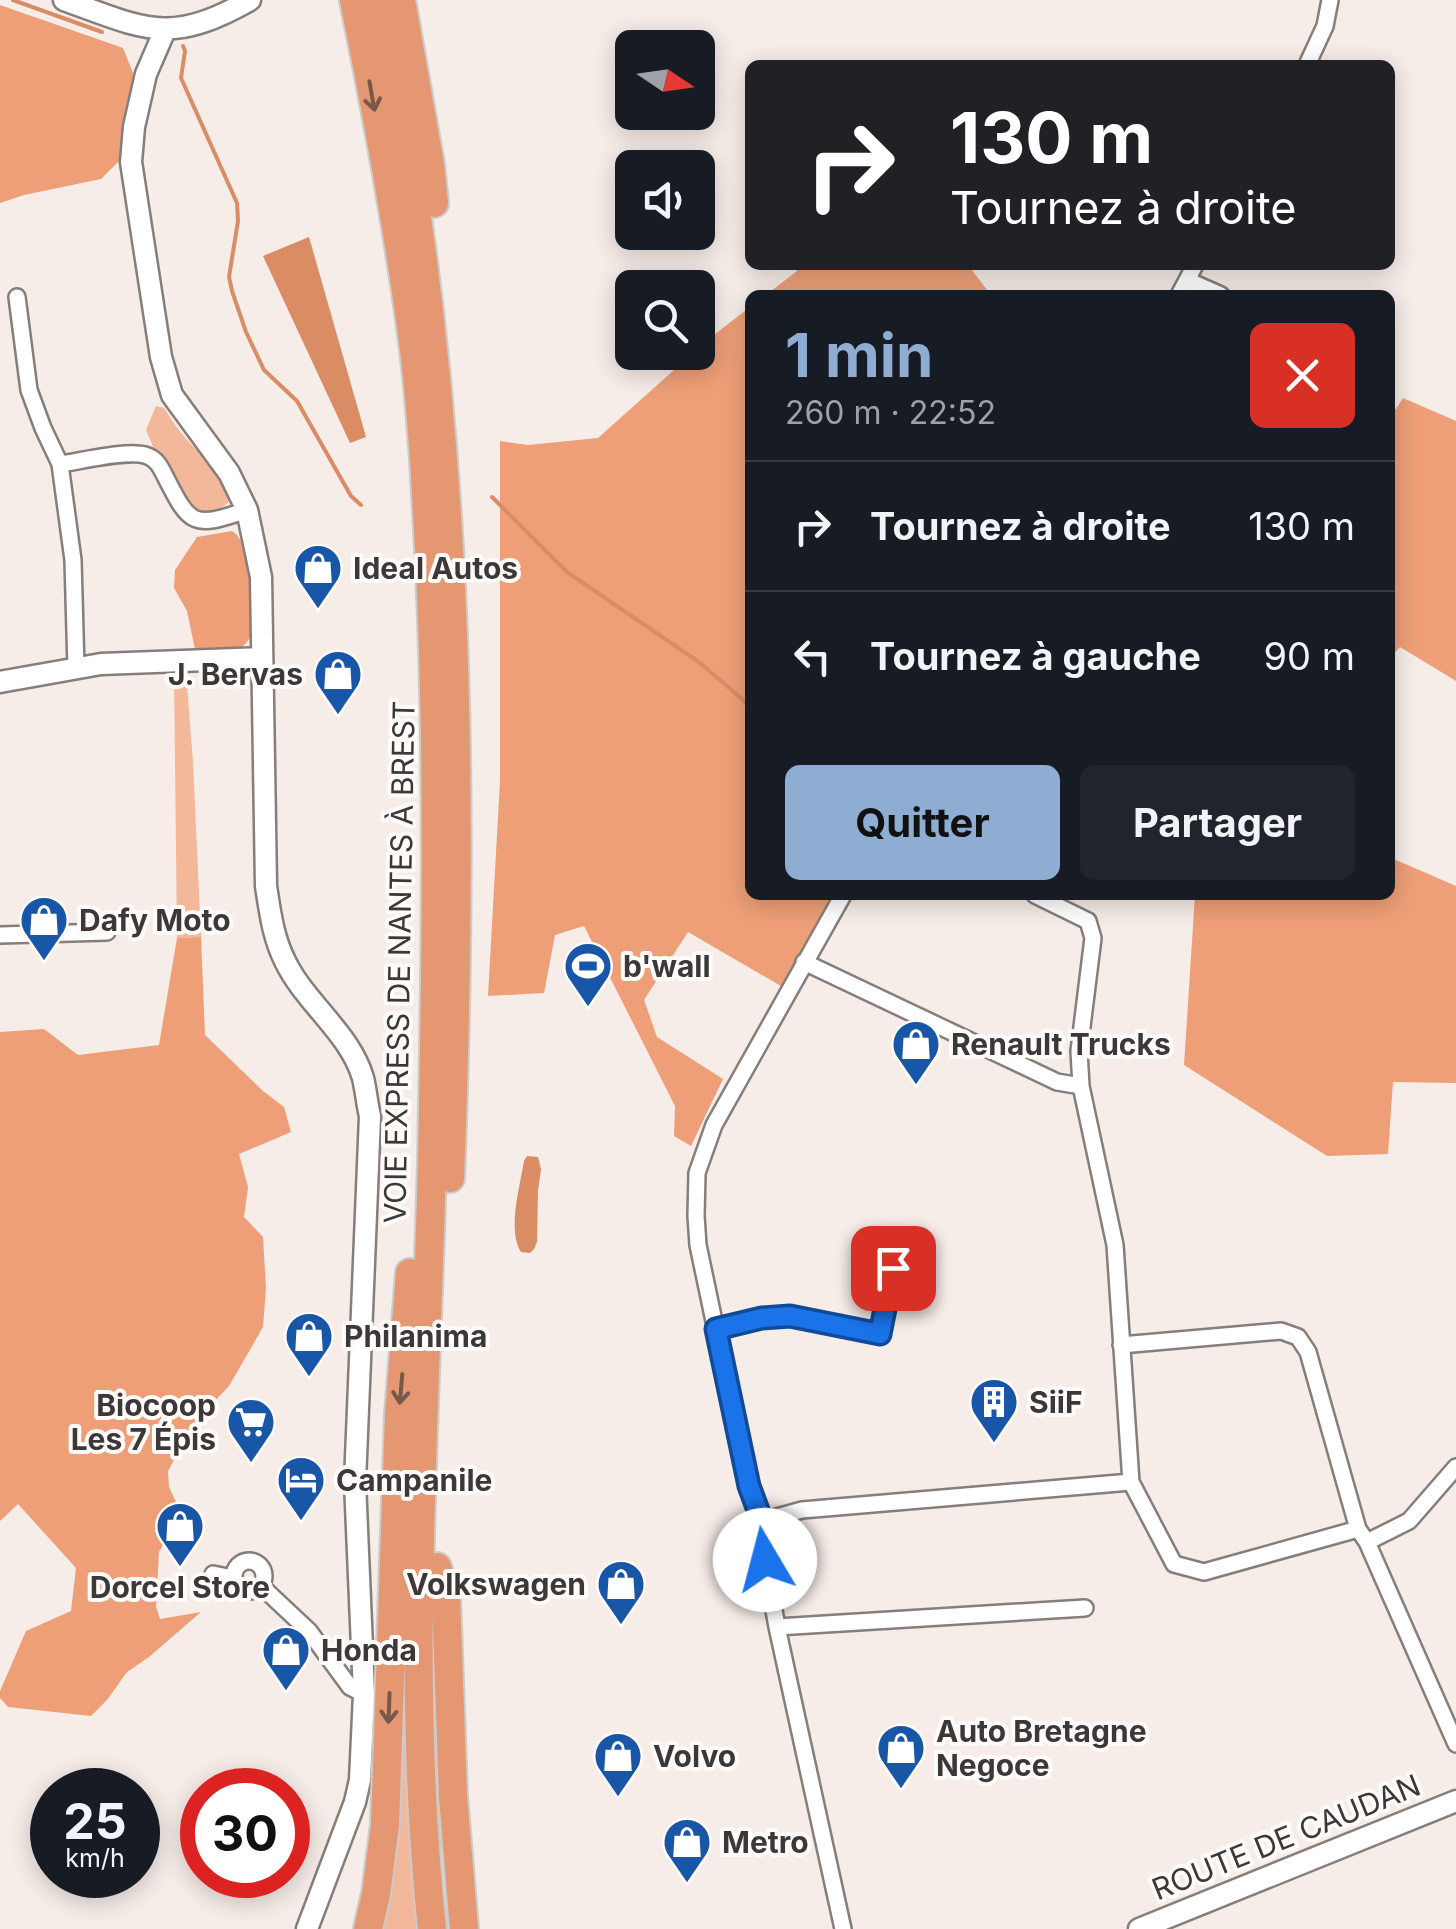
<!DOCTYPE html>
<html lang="fr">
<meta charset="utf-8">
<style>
body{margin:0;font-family:Inter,sans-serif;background:#20242c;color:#f1f3f6;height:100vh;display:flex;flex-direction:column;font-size:38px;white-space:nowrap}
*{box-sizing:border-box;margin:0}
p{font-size:32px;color:#9ea1a6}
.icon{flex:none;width:55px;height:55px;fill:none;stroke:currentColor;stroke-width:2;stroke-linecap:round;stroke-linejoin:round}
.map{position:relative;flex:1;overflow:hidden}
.panel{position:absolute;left:745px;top:290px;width:650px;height:610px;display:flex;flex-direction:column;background:#171b24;border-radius:15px;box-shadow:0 5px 25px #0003}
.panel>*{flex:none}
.top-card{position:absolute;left:745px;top:60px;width:650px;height:210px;border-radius:15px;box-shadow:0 5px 25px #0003;background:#202124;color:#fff;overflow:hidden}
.needle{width:65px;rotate:103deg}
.fabs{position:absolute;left:615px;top:30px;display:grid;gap:20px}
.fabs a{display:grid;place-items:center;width:100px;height:100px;border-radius:15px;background:#171b24;box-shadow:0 5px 25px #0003;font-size:50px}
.speed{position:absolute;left:30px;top:1768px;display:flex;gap:20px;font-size:50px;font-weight:700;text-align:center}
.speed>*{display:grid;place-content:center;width:130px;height:130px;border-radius:50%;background:#171b24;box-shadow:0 5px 25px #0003;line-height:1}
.speed small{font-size:25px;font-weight:400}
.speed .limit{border:15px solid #d22;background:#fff;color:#111}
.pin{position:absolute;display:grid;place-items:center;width:85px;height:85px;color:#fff;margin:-42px;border-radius:20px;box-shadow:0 5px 15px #0006}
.me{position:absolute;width:110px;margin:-55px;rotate:352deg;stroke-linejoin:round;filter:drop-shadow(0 0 8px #0008)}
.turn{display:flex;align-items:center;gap:35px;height:210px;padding:0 40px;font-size:45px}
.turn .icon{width:130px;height:130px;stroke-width:2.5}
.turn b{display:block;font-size:70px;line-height:85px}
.round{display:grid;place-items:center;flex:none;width:105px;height:105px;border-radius:15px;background:#20242c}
.overview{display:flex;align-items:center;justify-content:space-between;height:170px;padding:0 40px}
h1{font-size:60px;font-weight:700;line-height:75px;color:#8facd2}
.action{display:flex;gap:20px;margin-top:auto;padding:20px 40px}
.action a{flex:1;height:115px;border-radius:15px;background:#8facd2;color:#111;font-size:40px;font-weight:700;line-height:115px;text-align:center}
.action a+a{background:#20242c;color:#f1f3f6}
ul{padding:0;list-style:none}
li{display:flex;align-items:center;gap:30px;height:130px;padding:0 40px;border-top:2px solid #363941}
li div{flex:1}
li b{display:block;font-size:38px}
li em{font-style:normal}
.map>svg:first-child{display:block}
.green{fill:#f3b79a}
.forest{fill:#ee9f77}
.water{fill:#da8c65}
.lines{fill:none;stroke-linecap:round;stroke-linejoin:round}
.stream{stroke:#da8c65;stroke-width:4}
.street-casing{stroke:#867e7a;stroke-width:20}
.secondary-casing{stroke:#867e7a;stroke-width:25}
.highway-casing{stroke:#cccbcb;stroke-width:32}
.street{stroke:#fff;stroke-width:15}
.secondary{stroke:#fff;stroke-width:20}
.highway{stroke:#e59771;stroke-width:28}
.oneway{stroke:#77594b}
.route-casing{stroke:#114b97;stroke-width:25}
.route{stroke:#1a73e8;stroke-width:18}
.labels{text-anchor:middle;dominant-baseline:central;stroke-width:8;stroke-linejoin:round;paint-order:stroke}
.poi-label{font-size:30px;font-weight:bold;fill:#3c3837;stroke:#fffbf9;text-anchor:start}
.street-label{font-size:30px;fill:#3c3837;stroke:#fffbf9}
</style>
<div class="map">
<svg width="1456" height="1929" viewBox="0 0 1456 1929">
<rect width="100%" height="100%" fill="#f6ece8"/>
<path class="green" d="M156,406L164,408C170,417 176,427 183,435C197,454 232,475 230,501C218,512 206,517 192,509L165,458L154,449L146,430Z
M174,671H186L193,762L201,937L177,938Z
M405,1599L422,1929H376Z"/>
<path class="forest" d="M0,5L123,48L135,78L122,158L101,179L24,195L0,203Z
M796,265H968L991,295H766L797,271Z
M750,307V895H823L829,900L781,986L688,932L644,1000L657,1037L723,1079L691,1146L674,1136L675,1106L584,926L555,935L544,993L488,996L500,781V441L528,445L598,438L693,353L698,352V349L701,345Z
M1403,398L1456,421V681L1400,647L1390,658V418Z
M232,531C254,544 267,631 242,647C231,654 209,652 196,654L187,611L174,588L175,570L197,537Z
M1396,860L1456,886V1083L1393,1082L1388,1154L1327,1156L1184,1065L1195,895H1390V864Z
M201,937L205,1035L263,1091L284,1107L291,1132L239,1154L248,1187L244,1217L263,1237L266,1288L263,1327L229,1386L195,1422L168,1471L169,1487L181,1513L159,1552L156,1607L160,1619L201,1612L149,1657L127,1672L107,1700L91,1716L8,1707L0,1698V1691L26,1631L71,1611L76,1568L18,1504L0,1521V1032L44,1029L78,1055L159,1045L177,938Z"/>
<path class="water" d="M309,237L366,437L350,443L263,256Z
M527,1156L538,1157L541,1169L538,1191L537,1242L534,1249L530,1253L521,1252C507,1230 520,1186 524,1161Z"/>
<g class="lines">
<path class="stream" d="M13,0L102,32
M183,46L185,51L181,78L237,203L238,221L229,277L232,291L246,332L264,370L297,401L351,496L361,505
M492,497L567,572L699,662L750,706"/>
<g class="street-casing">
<path id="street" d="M1307,65L1325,26L1330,0
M1187,280L1221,295
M1179,295L1195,265
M17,297L29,390L43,428L60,464L73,560L76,669
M60,464C81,461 126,450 145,455C156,458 160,466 165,476C190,525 192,529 247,510
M1035,895L1088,921L1093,938L1079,1051L1081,1086L1115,1245L1131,1482
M0,935L107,932
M804,962L1057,1082L1081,1086
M716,1329L763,1318L790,1316L880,1333L893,1268L922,1274
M1121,1345L1281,1331L1298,1337L1308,1352L1358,1529
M762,1521L802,1510L1131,1482L1174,1564L1204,1572L1358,1529L1367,1542L1456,1744
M1367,1542L1409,1521L1456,1467
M234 1576a15 15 0 1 1 30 0a15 15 0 1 1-30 0Z
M213,1574L233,1578
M261,1586L309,1631L350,1687L364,1694
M777,1627L1085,1608
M843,1929L777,1627L765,1560L762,1521L749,1486L744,1464L698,1245L696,1216L697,1173L714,1125L843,895"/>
</g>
<g class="secondary-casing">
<path id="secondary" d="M64,0C145,29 169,46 250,0
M165,30L146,74L134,127L131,162L161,357L172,395L229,473L247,510L261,577L266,886C270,912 273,937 285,961C305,1003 350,1033 363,1078C366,1090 367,1104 370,1116L355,1482L364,1694L360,1780L355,1802L307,1929
M0,682L101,664L261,658
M1139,1929L1456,1801"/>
</g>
<g class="highway-casing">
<path id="highway" d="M354,0C376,108 396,217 411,326C422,406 426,488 430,568C439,766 436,964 432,1161C426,1417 405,1674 432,1929
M379,0C461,387 465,784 450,1178
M401,0L430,165L434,203
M437,1567L446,1597L453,1796L464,1929
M368,1929L376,1894L385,1825L399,1415L410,1273"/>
</g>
<use href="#street" class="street"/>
<use href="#secondary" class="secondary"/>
<use href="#highway" class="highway"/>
</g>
<defs><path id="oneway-shaft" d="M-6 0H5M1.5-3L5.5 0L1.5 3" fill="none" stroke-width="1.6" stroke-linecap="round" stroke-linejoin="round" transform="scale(2.5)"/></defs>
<g class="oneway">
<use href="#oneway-shaft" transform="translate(372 96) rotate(80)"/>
<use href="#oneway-shaft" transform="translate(401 1389) rotate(95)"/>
<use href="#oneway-shaft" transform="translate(389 1708) rotate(92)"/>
</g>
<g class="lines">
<g class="route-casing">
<path id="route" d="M765,1560L762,1521L749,1486L716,1329L762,1318L790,1316L880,1334L893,1268"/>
</g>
<use href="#route" class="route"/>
</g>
<defs>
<g id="shop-pin" transform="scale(2.5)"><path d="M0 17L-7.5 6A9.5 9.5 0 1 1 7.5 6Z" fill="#1856a7" stroke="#fffbf9"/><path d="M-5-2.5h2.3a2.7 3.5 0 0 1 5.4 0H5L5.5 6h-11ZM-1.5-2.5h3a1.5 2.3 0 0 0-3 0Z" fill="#fff"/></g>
<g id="stadium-pin" transform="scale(2.5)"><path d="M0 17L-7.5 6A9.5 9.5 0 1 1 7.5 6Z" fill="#1856a7" stroke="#fffbf9"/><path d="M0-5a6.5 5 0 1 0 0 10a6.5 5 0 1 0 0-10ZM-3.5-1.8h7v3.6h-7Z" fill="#fff"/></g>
<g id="building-pin" transform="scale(2.5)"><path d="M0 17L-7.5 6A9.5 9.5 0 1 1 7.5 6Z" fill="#1856a7" stroke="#fffbf9"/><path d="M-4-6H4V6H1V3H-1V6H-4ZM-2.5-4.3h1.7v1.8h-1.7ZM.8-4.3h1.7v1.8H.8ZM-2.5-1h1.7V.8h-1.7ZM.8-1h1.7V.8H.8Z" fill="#fff"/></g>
<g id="supermarket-pin" transform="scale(2.5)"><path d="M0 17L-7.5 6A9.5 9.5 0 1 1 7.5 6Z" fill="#1856a7" stroke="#fffbf9"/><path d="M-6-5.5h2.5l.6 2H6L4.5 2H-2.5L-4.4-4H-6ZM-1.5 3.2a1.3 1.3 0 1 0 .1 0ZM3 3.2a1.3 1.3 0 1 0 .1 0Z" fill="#fff"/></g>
<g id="hotel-pin" transform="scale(2.5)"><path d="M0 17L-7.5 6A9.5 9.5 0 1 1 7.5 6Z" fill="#1856a7" stroke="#fffbf9"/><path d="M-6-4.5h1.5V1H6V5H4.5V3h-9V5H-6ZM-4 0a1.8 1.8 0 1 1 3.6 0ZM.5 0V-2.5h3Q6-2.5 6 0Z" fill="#fff"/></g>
</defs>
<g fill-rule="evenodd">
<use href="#shop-pin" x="318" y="568"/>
<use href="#shop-pin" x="338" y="674"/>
<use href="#shop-pin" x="44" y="920"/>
<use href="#stadium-pin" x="588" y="966"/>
<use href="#shop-pin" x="916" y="1044"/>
<use href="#shop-pin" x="309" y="1336"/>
<use href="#building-pin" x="994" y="1402"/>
<use href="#supermarket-pin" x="251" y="1422"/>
<use href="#hotel-pin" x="301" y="1480"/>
<use href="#shop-pin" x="180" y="1526"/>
<use href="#shop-pin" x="621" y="1584"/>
<use href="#shop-pin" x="286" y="1650"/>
<use href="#shop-pin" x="901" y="1748"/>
<use href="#shop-pin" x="618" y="1756"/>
<use href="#shop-pin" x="687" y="1842"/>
</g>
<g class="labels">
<g class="poi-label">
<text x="353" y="568">Ideal Autos</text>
<text x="303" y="674" text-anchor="end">J. Bervas</text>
<text x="79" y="920">Dafy Moto</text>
<text x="623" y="966">b'wall</text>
<text x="951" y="1044">Renault Trucks</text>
<text x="344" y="1336">Philanima</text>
<text x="1029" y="1402">SiiF</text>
<text x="216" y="1405" text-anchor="end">Biocoop<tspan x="216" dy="34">Les 7 Épis</tspan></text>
<text x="336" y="1480">Campanile</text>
<text x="586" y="1584" text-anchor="end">Volkswagen</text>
<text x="180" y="1587" text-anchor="middle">Dorcel Store</text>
<text x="321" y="1650">Honda</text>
<text x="936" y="1731">Auto Bretagne<tspan x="936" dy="34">Negoce</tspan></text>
<text x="653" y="1756">Volvo</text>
<text x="722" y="1842">Metro</text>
</g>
<g class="street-label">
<text transform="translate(399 962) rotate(-89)">VOIE EXPRESS DE NANTES À BREST</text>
<text transform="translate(1286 1837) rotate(-22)">ROUTE DE CAUDAN</text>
</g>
</g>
</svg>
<div class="fabs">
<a><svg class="needle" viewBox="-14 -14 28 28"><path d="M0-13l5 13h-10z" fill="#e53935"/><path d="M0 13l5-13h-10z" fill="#9ea1a6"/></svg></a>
<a><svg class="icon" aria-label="sound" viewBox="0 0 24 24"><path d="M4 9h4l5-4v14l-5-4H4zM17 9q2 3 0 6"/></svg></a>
<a><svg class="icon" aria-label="search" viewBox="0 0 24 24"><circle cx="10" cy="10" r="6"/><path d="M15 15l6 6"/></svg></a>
</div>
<div class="speed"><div>25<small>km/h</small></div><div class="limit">30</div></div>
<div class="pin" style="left:893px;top:1268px;background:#d93025"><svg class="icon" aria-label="arrive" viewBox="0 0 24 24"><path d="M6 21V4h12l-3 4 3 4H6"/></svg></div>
<svg class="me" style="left:765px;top:1560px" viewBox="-20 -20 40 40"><circle r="19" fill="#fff"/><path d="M0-13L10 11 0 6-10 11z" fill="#1a73e8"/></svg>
<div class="top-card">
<div class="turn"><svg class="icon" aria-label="right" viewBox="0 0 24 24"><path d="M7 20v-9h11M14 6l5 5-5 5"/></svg><div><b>130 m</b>Tournez à droite</div></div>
</div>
<section class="panel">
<div class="overview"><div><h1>1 min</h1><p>260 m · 22:52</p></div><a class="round" style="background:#d93025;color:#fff"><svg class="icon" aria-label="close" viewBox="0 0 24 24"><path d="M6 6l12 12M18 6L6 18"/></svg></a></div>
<ul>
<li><svg class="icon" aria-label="right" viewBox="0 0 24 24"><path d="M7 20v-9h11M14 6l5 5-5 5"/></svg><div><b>Tournez à droite</b></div><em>130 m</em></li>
<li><svg class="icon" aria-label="left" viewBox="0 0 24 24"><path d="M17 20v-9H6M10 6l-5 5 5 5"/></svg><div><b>Tournez à gauche</b></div><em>90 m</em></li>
</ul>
<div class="action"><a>Quitter</a><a>Partager</a></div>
</section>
</div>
